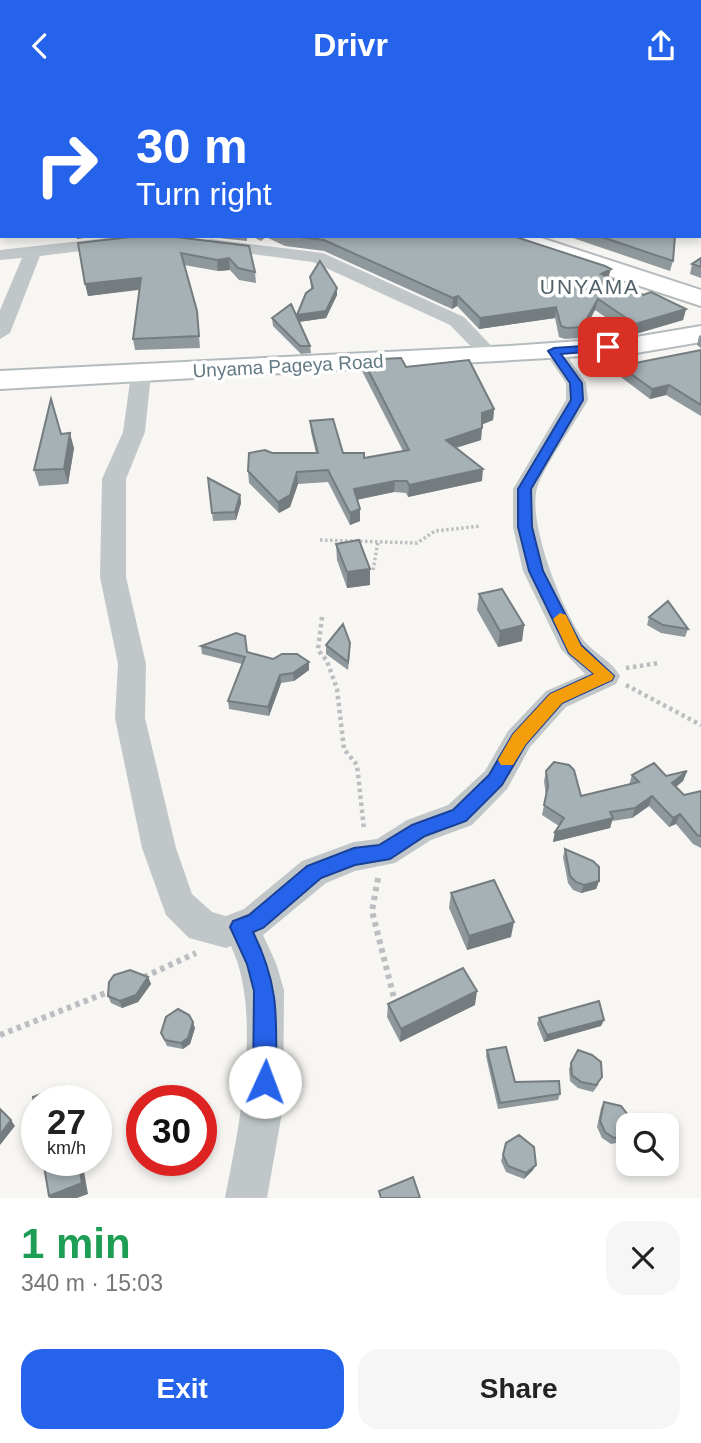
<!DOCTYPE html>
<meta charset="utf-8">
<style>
body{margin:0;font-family:Helvetica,sans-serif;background:#f6f6f6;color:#222;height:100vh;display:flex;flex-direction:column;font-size:26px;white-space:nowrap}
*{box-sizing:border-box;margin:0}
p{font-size:23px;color:#767676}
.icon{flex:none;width:38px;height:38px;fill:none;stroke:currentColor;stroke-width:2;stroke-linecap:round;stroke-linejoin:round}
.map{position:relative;height:1107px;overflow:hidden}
.sheet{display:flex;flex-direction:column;background:#fff;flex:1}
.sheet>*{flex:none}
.hud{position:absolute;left:0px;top:0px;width:702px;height:147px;box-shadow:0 4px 10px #0003;background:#2563eb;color:#fff;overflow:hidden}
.tools{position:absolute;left:616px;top:1022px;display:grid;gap:14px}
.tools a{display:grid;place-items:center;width:63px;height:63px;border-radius:14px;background:#fff;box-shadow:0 4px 10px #0003;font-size:35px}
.speed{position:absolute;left:21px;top:994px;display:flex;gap:14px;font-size:35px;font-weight:700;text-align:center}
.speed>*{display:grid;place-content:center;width:91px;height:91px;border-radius:50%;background:#fff;box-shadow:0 4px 10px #0003;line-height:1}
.speed small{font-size:18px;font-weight:400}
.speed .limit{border:10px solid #d22;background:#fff;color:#111}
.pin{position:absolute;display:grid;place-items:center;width:60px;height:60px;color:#fff;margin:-30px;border-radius:14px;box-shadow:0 4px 10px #0006}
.me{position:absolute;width:77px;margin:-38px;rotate:2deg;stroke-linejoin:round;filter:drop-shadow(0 0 5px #0008)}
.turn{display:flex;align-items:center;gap:24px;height:147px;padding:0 21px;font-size:32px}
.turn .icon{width:91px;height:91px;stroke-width:2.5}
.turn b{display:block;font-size:49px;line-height:60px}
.round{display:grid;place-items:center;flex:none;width:74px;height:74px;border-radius:21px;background:#f6f6f6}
.summary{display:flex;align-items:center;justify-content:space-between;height:119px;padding:0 21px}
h1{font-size:42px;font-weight:700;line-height:52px;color:#1e9e55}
.cta{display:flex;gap:14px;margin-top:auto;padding:14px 21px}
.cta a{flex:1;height:80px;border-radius:21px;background:#2563eb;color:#fff;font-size:28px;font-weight:700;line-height:80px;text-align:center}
.cta a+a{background:#f6f6f6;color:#222}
header{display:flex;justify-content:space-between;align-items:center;height:91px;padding:0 21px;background:#2563eb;color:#fff;font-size:32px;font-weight:700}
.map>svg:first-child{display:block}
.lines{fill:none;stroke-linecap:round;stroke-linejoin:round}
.secondary-casing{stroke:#b4bbbe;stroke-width:4}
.primary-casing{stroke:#b5babd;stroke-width:4}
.path-far3{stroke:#bbbfc1;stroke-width:2.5;stroke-dasharray:2 2;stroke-linecap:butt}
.path-far2{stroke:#bbbfc1;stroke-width:3.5;stroke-dasharray:2.5 2.5;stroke-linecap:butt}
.path-far1{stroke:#bbbfc1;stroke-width:4.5;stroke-dasharray:3.5 3.5;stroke-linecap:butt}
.path{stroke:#bbbfc1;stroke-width:6;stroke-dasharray:4.5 4.5;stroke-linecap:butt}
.street{fill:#c1c7c9;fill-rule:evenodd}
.secondary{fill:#fff;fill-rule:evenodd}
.primary{fill:#fff;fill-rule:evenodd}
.wall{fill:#8f989c}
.shaded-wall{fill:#747c7f}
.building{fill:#a6b1b5;stroke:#747c7f;stroke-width:2}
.route{fill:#2563eb;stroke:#184099;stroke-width:2}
.slow{fill:#f59e0b}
.labels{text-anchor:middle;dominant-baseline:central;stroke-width:7;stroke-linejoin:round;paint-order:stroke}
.far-street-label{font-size:19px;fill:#647a85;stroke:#fff}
.far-quarter-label{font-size:21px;letter-spacing:2px;fill:#53626a;stroke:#fff}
</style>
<header><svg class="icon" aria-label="back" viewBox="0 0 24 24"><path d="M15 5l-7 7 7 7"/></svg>Drivr<svg class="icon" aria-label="share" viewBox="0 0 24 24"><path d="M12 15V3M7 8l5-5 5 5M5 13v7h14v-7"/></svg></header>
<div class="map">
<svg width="701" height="1107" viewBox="0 0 701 1107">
<rect width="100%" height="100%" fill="#f7f6f3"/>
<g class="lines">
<g class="secondary-casing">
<path id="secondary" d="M701,235V251L636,262L0,298V280L510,255L636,246Z"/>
</g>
<g class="primary-casing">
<path id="primary" d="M42,0H64L65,2H43Z
M500,145H535L701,199V215L503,150Z"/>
</g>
<path class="path-far3" d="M608,0L610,2"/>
<path class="path-far2" d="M320,449L417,452L435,440L481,435
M373,479L378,451"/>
<path class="path-far1" d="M322,526L318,559L327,570L337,598L344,658L357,674L364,738
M626,577L659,572
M626,594L701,634"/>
<path class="path" d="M378,787L372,820L396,915
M144,886L196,862
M0,944L113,899"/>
<path class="street" d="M102,0H118L101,2Z
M0,28H2L0,37Z
M116,146L125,151L122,155L40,165L10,242L0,248V219L22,167L0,169V159Z
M211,148L323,162L464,226L500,264L497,268H483L450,234L313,171L205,157L202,153L205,149Z
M554,254L561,256L586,292L588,309C575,332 544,375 537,397C527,432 564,525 586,552C597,564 612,570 620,585L616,593L566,616L530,656L507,698L472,734L431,749L395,772L355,780L326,792L263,844L276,872L284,899L283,1016L267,1107H225C239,1036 263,922 231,855L226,857L189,847L166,824L142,757L115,627L118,573L100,486L102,388L123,341L131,283L141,277L151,283L145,341L126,388V486L146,573L145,627L176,757L192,803L212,821L226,825L244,818L302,770L354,751L377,748L407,729L448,714L485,680L508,640L546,600L585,583L561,558L523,480L513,436V398L566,309V292L544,260Z"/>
<use href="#secondary" class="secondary"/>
<use href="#primary" class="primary"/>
</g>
<path class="wall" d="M199,145H247V150Z
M251,145H513L609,187L643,204L686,218L683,229L632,244L595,219L580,247L565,248L559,246L555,227L479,238L457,215L452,218L324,160L285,155L266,146L261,150Z
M567,145H675L673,170L670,180Z
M78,152L249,155L255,181L256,192L239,189L230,179L218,180L184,174L197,220L200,257L135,259L133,248L139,199L88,205Z
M701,167V187L690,183L692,173Z
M310,186L337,197V204L326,227L299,231L310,255L311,262L301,263L273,235L272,227H298L297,224L311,198Z
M701,244V257L697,254L699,245Z
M701,259V325L666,304L650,308L618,284L620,275Z
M363,269L406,276L494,318L493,329L482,333L481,349L456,357L482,390L408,406L406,402L394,401L357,409L360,430L350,434L328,391L298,393L290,416L279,422L249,392L248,380L272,362H316L311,341L310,330L343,362L364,367L403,360L362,280Z
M61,343L74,357L68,393L39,395L34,379Z
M208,387L240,404L241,412L236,429L213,430Z
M336,453L370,478V494L347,497L337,469Z
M479,503L524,534L522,550L498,556L477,519Z
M649,526L688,538L685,546L661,542L647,534Z
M326,554L350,561L348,579L326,563Z
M201,555L247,561L309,579L294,590L281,592L269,625L229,618L228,610L242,573L202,563Z
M546,680L581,705L629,694L632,684L666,685L687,680L683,690L676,696L684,704L701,700V757L693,753L676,733L669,736L649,715L632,727L612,730L610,737L553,751L555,741L559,735L542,724L546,705L544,690Z
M565,758L599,790L596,798L581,802L573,799L568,792L563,766Z
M451,802L511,846L467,859L449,817Z
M148,886L151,893L138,911L122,917L111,912L108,905Z
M388,913L475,914L400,951L387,926Z
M539,927L604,929L601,935L544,951L537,933Z
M195,937L190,953L183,958L167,955L161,942Z
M487,959L515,991L560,1003L558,1009L498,1018L486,965Z
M571,972L599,993L593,1001L578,997L570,990L569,978Z
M604,1011L628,1034V1046L626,1050L611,1053L602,1047L597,1036L601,1017Z
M506,1052L533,1079L524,1088L506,1081L501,1070Z"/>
<path class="shaded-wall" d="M292,0H318L312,2H287Z
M0,82H2V91L0,92Z
M77,145H99L77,148Z
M229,167L230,179L218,180L217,169Z
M611,178L608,188L601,183Z
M141,187L142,198L88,205L85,193Z
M337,197V204L326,227L298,231L297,224Z
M458,205L457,215L452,218L453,207Z
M598,208L595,219L580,247L582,236Z
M556,216L555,227L479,238L480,227Z
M686,218L683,229L632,244L635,233Z
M669,294L666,304L650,308L652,298Z
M494,318L493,329L481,334L482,322Z
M482,337L481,349L445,360L446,349Z
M70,342L74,357L68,393L64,378Z
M483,378L482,390L408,406L409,394Z
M297,381L298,393L290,416L279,422L278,411Z
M395,390L394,401L354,409V398Z
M240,404L241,412L236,429L235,421Z
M360,418V430L350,434V422Z
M370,478V494L347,497V481Z
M524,534L522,550L498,556L500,540Z
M309,571V579L294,590L293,582Z
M280,584L281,592L269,625L268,616Z
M687,680L683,690L668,702L672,692Z
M652,705L649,715L632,727L635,717Z
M680,723L676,733L669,736L673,727Z
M613,727L610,737L553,751L555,741Z
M599,790L596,798L581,802L584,794Z
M514,831L511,846L467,859L469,845Z
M148,886L151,893L138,911L122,917L120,910Z
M477,900L475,914L400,951L401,938Z
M604,929L601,935L544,951L547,944Z
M193,931L195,937L190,953L183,958L181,952Z
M64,995L71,1007L72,1010H67Z
M11,1029L15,1035L0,1054V1044Z
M78,1069H82L88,1103L77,1107H50L49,1105Z
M536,1074L533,1079L524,1088L526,1082Z"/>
<path class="building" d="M161,0H277L270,2H163Z
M635,0H676L679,2H638Z
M700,7H701V99H700Z
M0,44H2V82H0Z
M139,145H168L249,155L255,181L238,177L229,167L217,169L181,162L197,220L199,245L133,248L141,187L85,193L78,152Z
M291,145H513L605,175L611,178L601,183L643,204L651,201L686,218L635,233L598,208L582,236L567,237L561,235L556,216L480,227L458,205L453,207L324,149Z
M599,145H675L673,170Z
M701,167V176L692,173Z
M320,170L337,197L326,220L297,224L306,202L313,197L310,186Z
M291,213L310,255H300L272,227Z
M701,259V314L669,294L652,298L620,275Z
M401,267L406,276L469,269L494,318L482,322V337L446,349L483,378L409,394L407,390H395L354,398L360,418L350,422L328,379L297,381L290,404L278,411L248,380L249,362L265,359L272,362H318L310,330L333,328L343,362H364V367L409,359L363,269Z
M51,308L61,343L70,342L64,378L34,379Z
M208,387L240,404L235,421L212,422Z
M359,449L370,478L347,481L336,453Z
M502,498L524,534L500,540L479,503Z
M668,510L688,538L663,534L649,526Z
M343,533L350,552L348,571L326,554Z
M236,542L245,545L247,561L273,568L282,563H297L309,571L293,582L280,584L268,616L228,610L245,566L201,555Z
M554,671L569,674L574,679L581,705L639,691L632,684L654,672L666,685L687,680L672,692L684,704L701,700V745L697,744L680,723L673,727L652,705L635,717L610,721L613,727L555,741L564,727L544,714L548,695L546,680Z
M565,758L593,770L599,776V790L584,794L576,791L570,785Z
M494,789L514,831L469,845L451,802Z
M463,877L477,900L401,938L388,913Z
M130,879L148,886L136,904L120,910L108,905L109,891L114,884Z
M599,910L604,929L547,944L539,927Z
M178,918L189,924L193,931L188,947L181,952L165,949L161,942L166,926Z
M506,956L515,991L559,990L560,1003L500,1012L487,959Z
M578,959L592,964L601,971L602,986L596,994L581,991L572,984L571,972Z
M64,995L67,1010H37V1029L33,1006Z
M604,1011L621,1015L632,1029L631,1034H628V1044L614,1047L605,1041L600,1030Z
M0,1018L11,1029L0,1044Z
M519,1044L534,1056L536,1074L526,1082L508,1075L503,1064L506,1052Z
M43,1069H78L82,1092L49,1105Z
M413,1086L420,1107H381L379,1100Z"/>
<path class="route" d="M612,253L614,256L608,259L561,263L582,292L583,309L531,398L532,436L543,480L581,554L614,585L612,589L562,612L526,653L502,694L466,730L425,745L390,768L355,774L321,787L263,837L253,841C281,898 276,930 276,991L273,999L265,1002L257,999L253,991L254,900L247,873L230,836L233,830L249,824L307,775L354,757L379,754L412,734L453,719L489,684L513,643L550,603L594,583L569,562L529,480L518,436V398L571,309L570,292L548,260L554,257Z"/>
<path class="slow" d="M560,522L566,524L581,555L614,585L612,589L562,612L526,653L513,674H501L498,669L513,643L550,603L594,583L569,562L553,528Z"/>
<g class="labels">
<g class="far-street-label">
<text transform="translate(288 275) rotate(-3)">Unyama Pageya Road</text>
</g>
<g class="far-quarter-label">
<text x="590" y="195">UNYAMA</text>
</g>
</g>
</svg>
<div class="tools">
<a><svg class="icon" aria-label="search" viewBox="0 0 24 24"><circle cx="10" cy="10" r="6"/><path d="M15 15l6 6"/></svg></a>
</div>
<div class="speed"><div>27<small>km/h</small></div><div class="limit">30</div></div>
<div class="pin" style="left:608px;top:256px;background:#d93025"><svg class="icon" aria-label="arrive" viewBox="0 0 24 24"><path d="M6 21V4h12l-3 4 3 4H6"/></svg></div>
<svg class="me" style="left:265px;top:991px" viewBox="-20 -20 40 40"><circle r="19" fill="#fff"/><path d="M0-13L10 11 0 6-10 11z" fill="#2563eb"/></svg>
<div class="hud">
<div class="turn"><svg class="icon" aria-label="right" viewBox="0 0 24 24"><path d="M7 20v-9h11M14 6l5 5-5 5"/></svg><div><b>30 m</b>Turn right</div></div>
</div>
</div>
<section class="sheet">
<div class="summary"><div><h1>1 min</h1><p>340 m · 15:03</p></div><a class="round"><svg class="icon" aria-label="close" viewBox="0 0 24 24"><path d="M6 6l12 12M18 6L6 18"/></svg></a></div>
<div class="cta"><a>Exit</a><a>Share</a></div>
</section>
